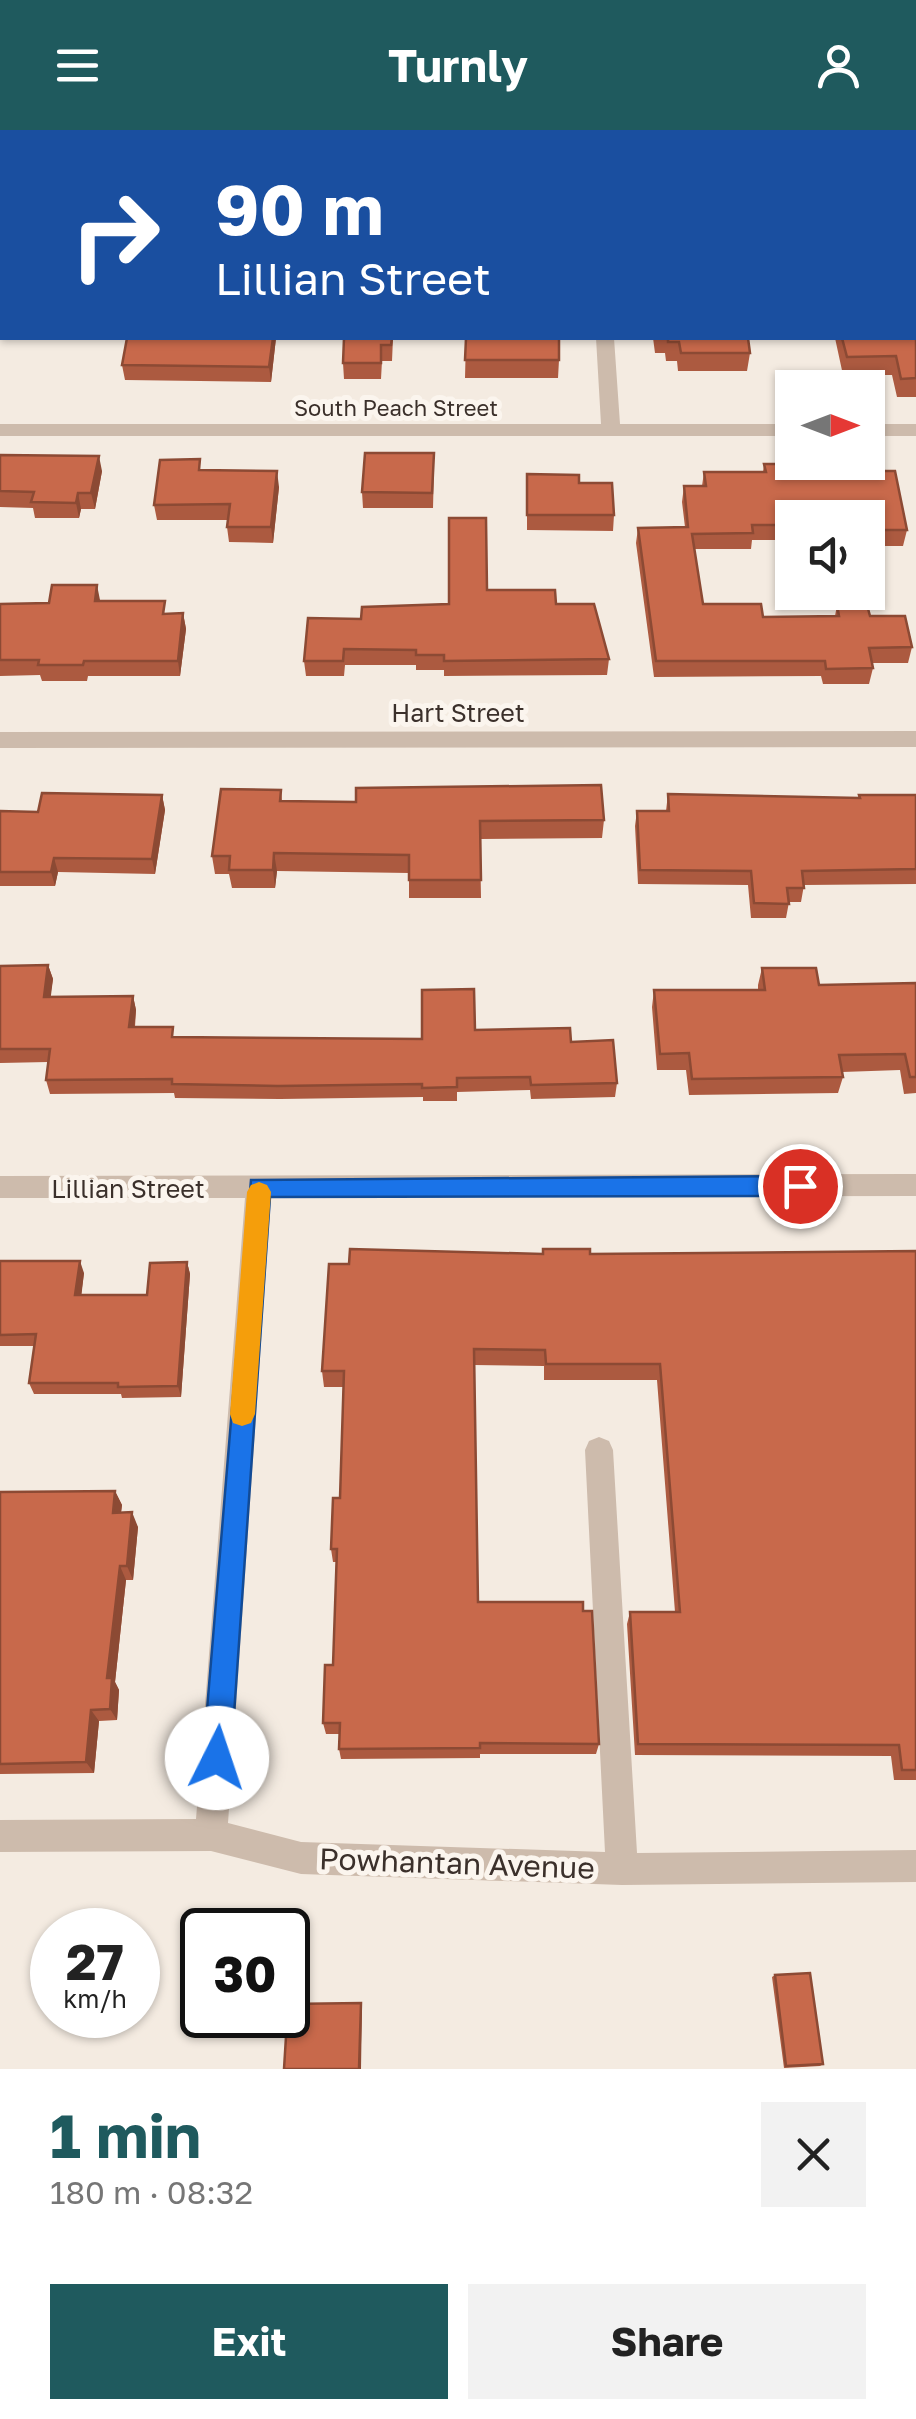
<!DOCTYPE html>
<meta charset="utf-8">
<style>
body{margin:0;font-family:"Golos Text",sans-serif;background:#f2f2f2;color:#222;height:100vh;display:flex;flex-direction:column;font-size:38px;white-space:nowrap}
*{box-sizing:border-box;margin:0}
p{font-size:32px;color:#767676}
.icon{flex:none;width:55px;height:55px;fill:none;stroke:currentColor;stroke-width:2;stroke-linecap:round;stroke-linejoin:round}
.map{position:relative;height:1939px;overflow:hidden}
.side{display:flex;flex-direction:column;background:#fff;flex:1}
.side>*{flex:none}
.guide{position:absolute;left:0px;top:0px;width:918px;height:210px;box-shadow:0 2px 8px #0004;background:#1a4fa0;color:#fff;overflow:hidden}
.needle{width:65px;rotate:90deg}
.fabs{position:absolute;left:775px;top:240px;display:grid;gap:20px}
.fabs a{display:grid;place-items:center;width:110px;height:110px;border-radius:0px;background:#fff;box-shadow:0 2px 8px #0004;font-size:50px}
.speed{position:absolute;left:30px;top:1778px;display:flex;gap:20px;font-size:50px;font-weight:700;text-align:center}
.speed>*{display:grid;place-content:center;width:130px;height:130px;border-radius:50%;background:#fff;box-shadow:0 2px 8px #0004;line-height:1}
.speed small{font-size:25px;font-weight:400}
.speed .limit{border:5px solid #111;border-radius:15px;background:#fff;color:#111}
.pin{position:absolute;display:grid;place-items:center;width:85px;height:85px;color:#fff;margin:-42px;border:5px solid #fff;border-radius:50%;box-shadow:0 2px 10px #0007}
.me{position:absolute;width:110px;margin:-55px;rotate:4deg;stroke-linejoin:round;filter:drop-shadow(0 0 8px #0008)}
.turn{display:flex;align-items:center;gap:35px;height:210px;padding:0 50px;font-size:45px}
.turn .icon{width:130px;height:130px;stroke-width:2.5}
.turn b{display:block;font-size:70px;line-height:85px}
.round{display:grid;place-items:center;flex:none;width:105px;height:105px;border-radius:0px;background:#f2f2f2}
.summary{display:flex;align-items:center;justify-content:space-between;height:170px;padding:0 50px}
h1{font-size:60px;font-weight:700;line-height:75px;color:#1f5a5e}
.cta{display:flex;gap:20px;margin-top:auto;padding:20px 50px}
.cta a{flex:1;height:115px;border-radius:0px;background:#1f5a5e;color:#fff;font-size:40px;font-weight:700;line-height:115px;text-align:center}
.cta a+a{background:#f2f2f2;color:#222}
header{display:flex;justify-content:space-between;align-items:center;height:130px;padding:0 50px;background:#1f5a5e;color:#fff;font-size:45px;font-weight:700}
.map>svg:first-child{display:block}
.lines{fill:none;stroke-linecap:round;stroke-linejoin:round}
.minor{fill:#cdbbac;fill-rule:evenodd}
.wall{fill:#ac5a40}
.shaded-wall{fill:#8c4a34}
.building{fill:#c8694b;stroke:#8c4a34;stroke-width:2.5}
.route{fill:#1a73e8;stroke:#114b97;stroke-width:2.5}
.slow{fill:#f59e0b}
.labels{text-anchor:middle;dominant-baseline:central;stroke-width:10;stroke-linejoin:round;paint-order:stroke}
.far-street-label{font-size:22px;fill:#3b302b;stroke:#fbf5ee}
.street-label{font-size:25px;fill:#3b302b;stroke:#fbf5ee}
.near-street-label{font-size:30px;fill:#3b302b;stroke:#fbf5ee}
</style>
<header><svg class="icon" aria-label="menu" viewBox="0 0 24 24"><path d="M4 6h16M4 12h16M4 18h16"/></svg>Turnly<svg class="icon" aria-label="person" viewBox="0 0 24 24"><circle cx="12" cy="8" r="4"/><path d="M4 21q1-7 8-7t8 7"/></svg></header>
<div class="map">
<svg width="916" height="1939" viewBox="0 0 916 1939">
<rect width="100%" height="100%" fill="#f4ebe1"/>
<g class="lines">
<path class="minor" d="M596,208H614L620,294H792V306H0V294H601Z
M868,294H916V306H868Z
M916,601V617L0,618V602Z
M916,1044V1066L271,1067L228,1693L301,1712L605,1722L585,1320L589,1311L599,1307L609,1311L613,1320L637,1723L916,1720V1752L622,1755L301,1744L211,1721L0,1722V1690L196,1689L245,1068H0V1046Z"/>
</g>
<path class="wall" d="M0,0H343L342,2H2V53H0Z
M916,207V267H897L892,245H843L835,208Z
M276,208L271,252L125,250L122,235Z
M393,208L392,231H382L381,249H344L343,233Z
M466,208L559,230L558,248H465Z
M653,208H748L750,223L747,241H678L677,231H666L665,223H655Z
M0,325L102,341L95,379H81L79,388H35L33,378L0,377Z
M764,334L798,339L907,400L903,416H871L870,405H868V388H792V410H752L751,419H694L703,474L763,487L835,486L837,475L870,486L912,517L908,533H872L873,538L869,554H823L821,546L654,547L636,413L638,398L685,397L682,372L684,356H702L704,342H763Z
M434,339L433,378H363L362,362Z
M202,340L279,357L273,413L229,412L227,397L228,390H157L154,375Z
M527,344L579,353L614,385L613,401L527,400Z
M487,460L556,474L609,529L607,545L444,546V540H416V535H345L344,546H306L304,531L361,489L449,474Z
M100,471L167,484L183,483L186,499L180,546H88L87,551H42L40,545L0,546V474Z
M281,660L282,671L604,690L602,708L480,709L481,768H409V743L277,741L275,758H232L229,744H215L212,726Z
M668,664L859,668V665H916V754L804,755L801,772H789L786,788H751L748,755L638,754L635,696L637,681H666Z
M162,665L165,680L155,744L58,742L55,756H0V681L38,682Z
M48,835L53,849L50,867L133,866L136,880L135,897L176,907L422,909L475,900L571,912L617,953L615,967L531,969L530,960L457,962V971H423V967L280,969L175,968L174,963L50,964L46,950L48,932L0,933V836Z
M762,838L819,855L916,853V963L904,964L900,940L842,942L843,947L838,963L689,965L686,940H657L652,877L654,860H758V855Z
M916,1121V1650H894L891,1626L635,1625L627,1494L630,1482H675L657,1250H544V1236L474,1235L478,1472L599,1614L596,1624H480V1628L341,1629L339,1619L340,1604H326L323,1593L333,1535L336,1432H333L331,1419L340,1368L343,1257H324L322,1241L349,1134L542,1124Z
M0,1131L84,1143L81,1165H147L187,1132L190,1144L181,1267L122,1268L121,1264H34L29,1253L34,1216H0Z
M115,1361L122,1375L121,1383L138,1397L133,1450H126L115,1552L119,1560L117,1590L99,1591L94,1643L0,1644V1362Z
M775,1845L823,1934L820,1936L784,1938L772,1847Z"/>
<path class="shaded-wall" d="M749,0H775V2H749Z
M273,208H276L271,252L269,237Z
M99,326L102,341L95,379L91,363Z
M277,341L279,357L273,413L271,397Z
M78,363L81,379L79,388L76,373Z
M97,455L100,470L98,487L95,471Z
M183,483L186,499L180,546L178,531Z
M162,665L165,680L155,744L152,729Z
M274,723L277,741L275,758L273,740Z
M54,728L58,742L55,756L51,742Z
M48,835L53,849L49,881L44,867Z
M133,866L136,880L133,910L129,897Z
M80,1131L84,1143L80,1177L75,1165Z
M187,1132L190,1144L181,1267L178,1256Z
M115,1361L122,1375L119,1397L113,1383Z
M132,1382L138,1397L133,1450L127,1436Z
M120,1436L126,1450L115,1552L119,1560L117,1590L110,1579L107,1548Z
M91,1580L99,1591L94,1643L86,1632Z
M361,1873L362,1877L361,1939H359Z"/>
<path class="building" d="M0,0H337L336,2H170L171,0H12V2H2V33L1,38Z
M456,0H619V2H456Z
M627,0H753L756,2H621Z
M916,207V248L901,249L896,226L847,227L842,208Z
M127,208H273L269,237L122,235Z
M344,208H392L391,215H381V233H343Z
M466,208H559V230H465Z
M668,208H748L750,223H681L679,212H668Z
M365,323H434L432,363L362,362Z
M0,325L99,326L91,363H78L76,373L31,372L34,362L0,361Z
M200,329L199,340L277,341L271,397H227L230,374L154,375L160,330Z
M764,334H797L798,339L823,341H895L907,400H875L873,390H868V388H792V395H752L753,403L692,404L703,474H761L763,487L839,486L837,475H867L870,486H905L912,517L869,518L873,538L826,539L825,531H656L638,398L688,397L684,356H706L704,342H766Z
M527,344L579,345V353H612L614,385H527Z
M449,388H486L487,460H555L556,474H594L609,529L444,531V525H416V520L344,519L343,531H304L308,488L361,489L362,477L449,474Z
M52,455H97L95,471H165L163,484L183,483L178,531H84L83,535H38L39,530H0V474L49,473Z
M601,655L604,690L480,691L481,750H409V725L274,723L273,740H229L230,726H212L221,659L281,660L280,671L356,672V658Z
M42,663L162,665L152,729L54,728L51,742H0V681L38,682Z
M668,664L860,668L859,665H916V739L802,741L804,758H787L789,774L754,773L751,741L640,740L637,681H669Z
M48,835L44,867L133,866L129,897H173L172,907L422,909V860L474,859L475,900L570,898L571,912L613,910L617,953L531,955L530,947L457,948V957L422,958V954L278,956L172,954V949L46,950L50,919H0V836Z
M762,838H816L819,855L916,853V947H910L905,924L839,925L843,947L692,949L689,923L660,924L654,860H765Z
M350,1119L543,1124V1119H590V1124L916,1121V1640H902L899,1615L638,1614L630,1482H680L660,1234H546L545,1220L474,1219L478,1472H583V1481H592L599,1614L480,1613V1618L339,1619L340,1593H323L325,1535H333L337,1419H331L333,1368H340L344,1241H322L329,1134H349Z
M0,1131H80L75,1165H147L150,1133L187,1132L178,1256L118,1257V1253H29L36,1204L0,1205Z
M115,1361L113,1383L132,1382L127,1436H120L107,1548H112L110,1579L91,1580L86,1632L0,1634V1362Z
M810,1843L823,1934L786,1936L775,1845Z
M361,1873L359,1939H284L288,1874Z"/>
<path class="route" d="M800,1046L808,1049L812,1056L808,1063L800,1066L270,1067L231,1628L227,1639L217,1643L207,1639L203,1628L251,1050Z"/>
<path class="slow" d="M259,1052L267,1055L271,1062L255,1284L251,1293L242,1296L233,1293L230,1284L247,1062L251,1055Z"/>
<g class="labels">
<g class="far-street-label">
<text x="396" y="277">South Peach Street</text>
</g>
<g class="street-label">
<text x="458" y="582">Hart Street</text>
<text x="128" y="1058">Lillian Street</text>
</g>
<g class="near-street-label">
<text transform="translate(457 1733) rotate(2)">Powhantan Avenue</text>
</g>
</g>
</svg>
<div class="fabs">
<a><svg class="needle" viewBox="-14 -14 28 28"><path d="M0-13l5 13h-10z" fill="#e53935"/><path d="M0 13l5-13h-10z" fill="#767676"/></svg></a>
<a><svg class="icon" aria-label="sound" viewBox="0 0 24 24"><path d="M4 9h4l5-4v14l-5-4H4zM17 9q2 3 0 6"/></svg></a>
</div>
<div class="speed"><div>27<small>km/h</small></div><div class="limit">30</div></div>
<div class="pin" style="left:800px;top:1056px;background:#d93025"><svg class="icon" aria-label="arrive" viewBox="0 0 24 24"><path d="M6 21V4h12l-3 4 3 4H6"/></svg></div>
<svg class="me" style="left:217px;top:1628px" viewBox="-20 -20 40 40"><circle r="19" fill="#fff"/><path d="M0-13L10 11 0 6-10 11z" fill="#1a73e8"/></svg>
<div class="guide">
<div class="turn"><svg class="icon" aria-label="right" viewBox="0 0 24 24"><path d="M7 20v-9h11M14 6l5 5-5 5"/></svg><div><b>90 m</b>Lillian Street</div></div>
</div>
</div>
<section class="side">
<div class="summary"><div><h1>1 min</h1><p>180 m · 08:32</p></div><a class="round"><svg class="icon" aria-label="close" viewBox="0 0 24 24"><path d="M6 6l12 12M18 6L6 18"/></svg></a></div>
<div class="cta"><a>Exit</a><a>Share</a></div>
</section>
